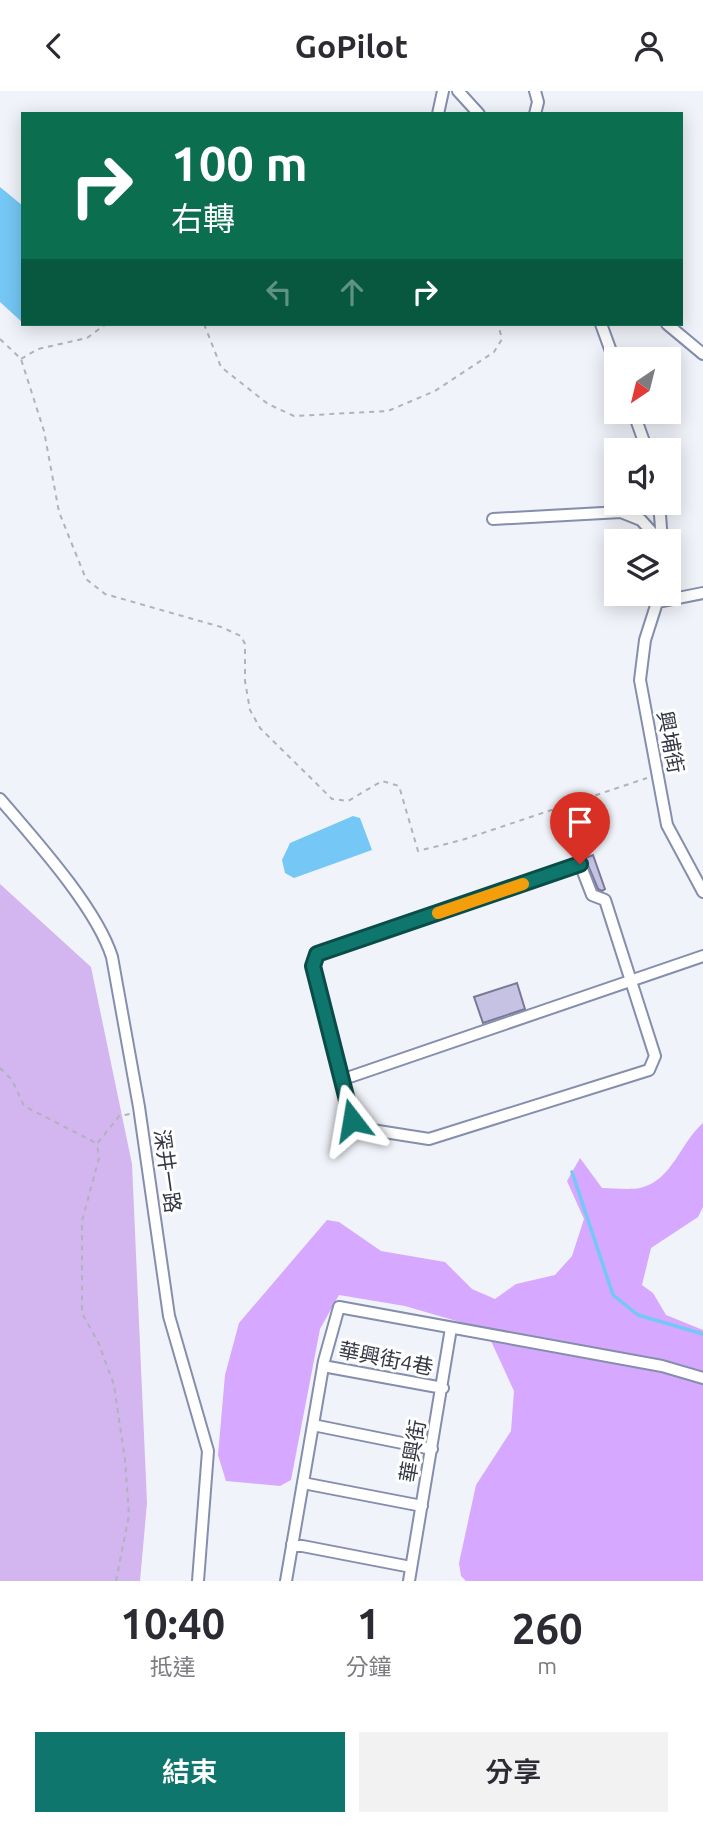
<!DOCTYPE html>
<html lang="zh-TW">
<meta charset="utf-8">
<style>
body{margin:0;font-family:Ubuntu,"Noto Sans TC",sans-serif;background:#f2f2f3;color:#2b2b33;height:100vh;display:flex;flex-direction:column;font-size:26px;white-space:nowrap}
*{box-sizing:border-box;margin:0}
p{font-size:23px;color:#7c7c81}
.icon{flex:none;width:38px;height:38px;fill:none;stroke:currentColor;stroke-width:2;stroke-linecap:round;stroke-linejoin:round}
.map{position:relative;height:1490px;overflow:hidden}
.drawer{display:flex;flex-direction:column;background:#fff;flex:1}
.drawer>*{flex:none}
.top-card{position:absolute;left:21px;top:21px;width:662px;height:214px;border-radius:0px;box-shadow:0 4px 18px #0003;background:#0b6e4f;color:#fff;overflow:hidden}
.needle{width:46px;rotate:215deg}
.fabs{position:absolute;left:604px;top:256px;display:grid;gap:14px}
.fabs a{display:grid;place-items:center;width:77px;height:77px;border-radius:0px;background:#fff;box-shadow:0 4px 18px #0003;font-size:35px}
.pin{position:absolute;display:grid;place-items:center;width:60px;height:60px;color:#fff;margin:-72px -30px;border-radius:50% 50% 50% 0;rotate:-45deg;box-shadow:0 0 7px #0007}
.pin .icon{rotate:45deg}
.me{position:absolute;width:77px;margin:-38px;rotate:346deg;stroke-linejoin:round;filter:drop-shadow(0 0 5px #0008)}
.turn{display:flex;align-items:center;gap:24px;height:147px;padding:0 35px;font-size:32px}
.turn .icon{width:91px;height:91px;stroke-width:2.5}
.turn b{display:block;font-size:49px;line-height:60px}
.lanes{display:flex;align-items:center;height:66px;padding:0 35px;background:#0003;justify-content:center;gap:35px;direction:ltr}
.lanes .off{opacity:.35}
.eta{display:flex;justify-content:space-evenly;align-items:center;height:119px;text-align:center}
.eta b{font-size:42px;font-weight:600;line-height:49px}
.cta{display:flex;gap:14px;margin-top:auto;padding:14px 35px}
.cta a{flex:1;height:80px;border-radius:0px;background:#0f766e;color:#fff;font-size:28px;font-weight:600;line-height:80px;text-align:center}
.cta a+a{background:#f2f2f3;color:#2b2b33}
header{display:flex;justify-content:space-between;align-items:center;height:91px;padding:0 35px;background:#fff;font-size:32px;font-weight:600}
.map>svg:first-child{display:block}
.green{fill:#d3b5ef}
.forest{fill:#d6a8ff}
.water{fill:#75c7f5}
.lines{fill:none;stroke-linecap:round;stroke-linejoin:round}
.stream{stroke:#75c7f5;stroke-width:3.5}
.building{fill:#c5c2e3;stroke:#7b7896;stroke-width:2}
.minor-casing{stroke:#858eac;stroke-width:14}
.path{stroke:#b0b2bc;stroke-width:2;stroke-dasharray:5 5;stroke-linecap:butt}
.minor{stroke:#fff;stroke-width:10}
.route-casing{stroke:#0a4d48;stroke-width:18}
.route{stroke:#0f766e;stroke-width:12}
.slow{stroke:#f59e0b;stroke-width:12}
.labels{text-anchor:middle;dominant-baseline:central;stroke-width:6;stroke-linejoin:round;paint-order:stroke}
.street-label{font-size:21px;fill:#343845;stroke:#fff}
</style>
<header><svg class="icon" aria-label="back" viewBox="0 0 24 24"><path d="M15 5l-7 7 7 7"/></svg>GoPilot<svg class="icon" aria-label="person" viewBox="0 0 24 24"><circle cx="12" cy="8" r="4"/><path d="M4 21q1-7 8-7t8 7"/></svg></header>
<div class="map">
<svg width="703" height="1490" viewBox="0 0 703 1490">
<rect width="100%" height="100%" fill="#f1f3fa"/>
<path class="green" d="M0,793L91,876L132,1073L147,1412L140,1490H0Z"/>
<path class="forest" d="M703,1032V1116L698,1126L651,1157L642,1194L653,1202L666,1224L703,1239V1490H466L461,1485L459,1472L476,1394L511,1340L514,1300L491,1250L470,1234L405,1215L339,1204L320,1238L291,1389L280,1395L226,1390L218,1364L225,1284L239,1232L327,1129L339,1131L381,1160L445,1171L472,1198L495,1208L516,1193L555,1184L572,1165L584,1128L567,1090L580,1067L602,1097C613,1097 628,1099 640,1097C672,1090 680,1052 703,1032Z"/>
<path class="water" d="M0,96L23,115V232L0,211Z
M353,725L360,727L372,759L294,787L285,782L282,769L290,752Z"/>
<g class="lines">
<path class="stream" d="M572,1081L613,1204L638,1224L703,1243"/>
</g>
<path class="building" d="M593,764L605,798L602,800L598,798L585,767Z
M517,892L525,918L483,932L474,906Z"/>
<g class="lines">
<g class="minor-casing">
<path id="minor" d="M458,0L479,23
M535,0L538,11L535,23
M438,23L443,0
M601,233L616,274
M667,233L703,263
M633,320L647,359
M659,411L662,450
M493,428L621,421L641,429L660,450
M660,502L645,549L640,589L667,734L703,801
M658,511L703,502
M0,708C35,749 96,816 112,866L139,1016L169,1225L208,1360L198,1490
M580,773L592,804L605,809L655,965L649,979L429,1048L359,1037L352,1029L313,875L317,863Z
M341,989L703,865
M323,1275L443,1297
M313,1334L432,1358
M303,1392L422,1415
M292,1453L411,1476
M286,1490L324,1270L339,1216L662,1275L703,1287
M409,1490L451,1237"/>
</g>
<path class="path" d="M204,233L221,276L268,313L294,325L388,320L435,300L494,261L502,248L498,233
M0,248L21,268L44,340L59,421L86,488L105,503L221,536L241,545L245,553V590L250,619L260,637L332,708L348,710L382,690L399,695L418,760L462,749L647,687
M21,268L38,258L87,247L106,233
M0,977L12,989L24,1015L96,1052
M116,1490L129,1424L125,1369L114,1294L99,1253L82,1222V1130L99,1067L97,1053L119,1025L130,1023"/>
<use href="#minor" class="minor"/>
</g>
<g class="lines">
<g class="route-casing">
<path id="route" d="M352,1029L313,875L317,863L580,773"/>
</g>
<use href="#route" class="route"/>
<path class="slow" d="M438,822L523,793"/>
</g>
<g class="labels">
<g class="street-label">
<text transform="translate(671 651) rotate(79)">興埔街</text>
<text transform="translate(168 1080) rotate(82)">深井一路</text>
<text transform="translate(386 1267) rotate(11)">華興街4巷</text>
<text transform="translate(412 1360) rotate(-80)">華興街</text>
</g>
</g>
</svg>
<div class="fabs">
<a><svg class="needle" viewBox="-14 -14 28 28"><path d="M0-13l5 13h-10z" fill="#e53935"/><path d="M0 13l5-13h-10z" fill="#7c7c81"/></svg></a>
<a><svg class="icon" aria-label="sound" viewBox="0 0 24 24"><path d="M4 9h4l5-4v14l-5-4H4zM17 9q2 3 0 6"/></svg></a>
<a><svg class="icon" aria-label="layers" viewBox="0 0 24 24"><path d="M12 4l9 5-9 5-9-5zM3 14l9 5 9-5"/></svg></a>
</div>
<div class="pin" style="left:580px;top:773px;background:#d93025"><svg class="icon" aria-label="arrive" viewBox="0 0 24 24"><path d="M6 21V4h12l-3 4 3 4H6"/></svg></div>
<svg class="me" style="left:352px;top:1029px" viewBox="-20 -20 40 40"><path d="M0-17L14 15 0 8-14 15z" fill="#0f766e" stroke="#fff" stroke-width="4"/></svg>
<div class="top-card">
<div class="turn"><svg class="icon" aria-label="right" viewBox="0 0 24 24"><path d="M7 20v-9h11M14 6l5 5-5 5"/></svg><div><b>100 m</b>右轉</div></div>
<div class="lanes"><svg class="icon off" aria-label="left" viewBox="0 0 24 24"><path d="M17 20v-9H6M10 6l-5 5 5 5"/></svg><svg class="icon off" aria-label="ahead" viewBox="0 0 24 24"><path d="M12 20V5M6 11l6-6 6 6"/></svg><svg class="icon" aria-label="right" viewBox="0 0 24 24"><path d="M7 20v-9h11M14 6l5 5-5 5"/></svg></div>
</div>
</div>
<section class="drawer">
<div class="eta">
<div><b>10:40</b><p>抵達</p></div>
<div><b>1</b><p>分鐘</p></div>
<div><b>260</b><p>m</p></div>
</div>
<div class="cta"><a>結束</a><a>分享</a></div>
</section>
